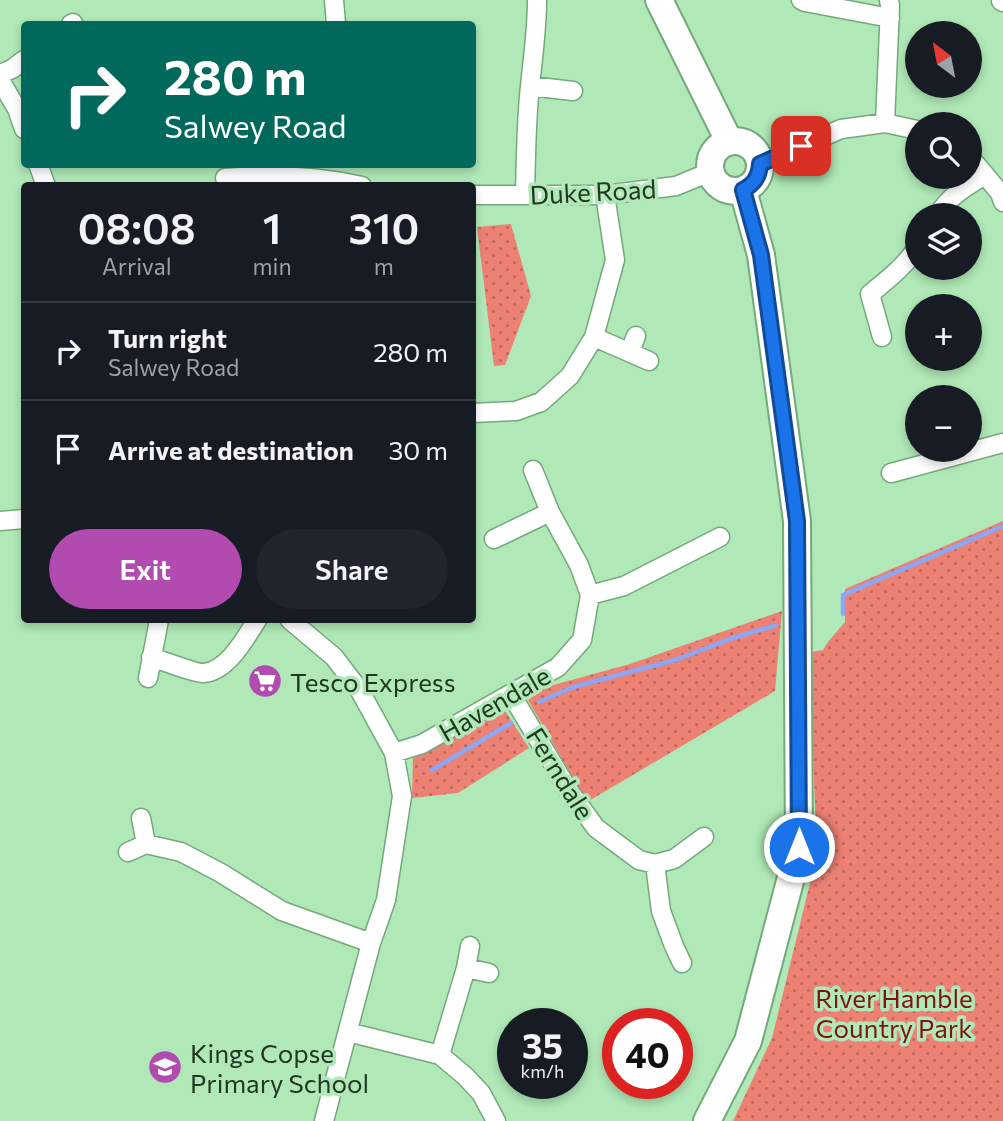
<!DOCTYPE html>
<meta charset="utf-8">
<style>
body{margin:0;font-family:Commissioner,sans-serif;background:#20242c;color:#f1f3f6;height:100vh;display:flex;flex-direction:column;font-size:26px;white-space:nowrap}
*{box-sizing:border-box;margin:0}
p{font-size:23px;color:#9ea1a6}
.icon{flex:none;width:38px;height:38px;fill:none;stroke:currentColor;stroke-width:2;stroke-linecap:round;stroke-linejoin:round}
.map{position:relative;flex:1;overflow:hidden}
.details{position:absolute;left:21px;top:182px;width:455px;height:441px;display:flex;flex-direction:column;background:#171b24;border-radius:7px;box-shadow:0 4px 10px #0003}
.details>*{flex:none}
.top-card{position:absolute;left:21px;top:21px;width:455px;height:147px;border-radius:7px;box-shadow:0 4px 10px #0003;background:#00695c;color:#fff;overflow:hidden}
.needle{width:46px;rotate:328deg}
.fabs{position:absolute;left:905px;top:21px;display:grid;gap:14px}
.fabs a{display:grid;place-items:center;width:77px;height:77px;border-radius:50%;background:#171b24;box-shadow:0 4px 10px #0003;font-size:35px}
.speed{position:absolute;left:497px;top:1008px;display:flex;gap:14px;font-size:35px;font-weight:700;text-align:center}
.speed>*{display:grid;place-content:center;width:91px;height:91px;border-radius:50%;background:#171b24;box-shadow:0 4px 10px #0003;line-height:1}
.speed small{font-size:18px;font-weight:400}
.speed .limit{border:10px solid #d22;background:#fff;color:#111}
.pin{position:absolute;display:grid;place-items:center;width:60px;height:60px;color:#fff;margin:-30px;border-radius:14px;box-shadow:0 4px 10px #0006}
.me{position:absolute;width:77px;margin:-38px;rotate:0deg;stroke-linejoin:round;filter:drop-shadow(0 0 5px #0008)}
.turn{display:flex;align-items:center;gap:24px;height:147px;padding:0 28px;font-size:32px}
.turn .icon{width:91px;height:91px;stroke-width:2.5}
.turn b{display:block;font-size:49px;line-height:60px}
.eta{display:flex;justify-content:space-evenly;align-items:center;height:119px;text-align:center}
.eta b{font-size:42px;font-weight:600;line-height:49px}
.action{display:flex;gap:14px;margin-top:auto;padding:14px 28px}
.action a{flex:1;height:80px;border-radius:42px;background:#b24bb0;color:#fff;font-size:28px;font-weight:600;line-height:80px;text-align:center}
.action a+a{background:#20242c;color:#f1f3f6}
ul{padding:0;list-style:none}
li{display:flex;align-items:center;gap:21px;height:98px;padding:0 28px;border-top:2px solid #363941}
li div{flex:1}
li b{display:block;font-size:26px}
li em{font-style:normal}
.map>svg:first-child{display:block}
.green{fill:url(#green-dots)}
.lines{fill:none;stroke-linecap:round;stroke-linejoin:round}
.stream{stroke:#8ba7f5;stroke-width:4.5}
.street-casing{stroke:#73a97b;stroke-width:21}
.secondary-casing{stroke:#73a97b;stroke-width:30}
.street{stroke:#fff;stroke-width:18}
.secondary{stroke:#fff;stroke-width:26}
.route-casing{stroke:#114b97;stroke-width:18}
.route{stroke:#1a73e8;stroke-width:12}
.labels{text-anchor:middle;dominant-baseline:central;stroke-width:7;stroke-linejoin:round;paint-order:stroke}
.street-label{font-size:26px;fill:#213724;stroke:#b0e8b7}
.poi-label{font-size:26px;fill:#213724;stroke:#b0e8b7;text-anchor:start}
.park-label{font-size:26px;fill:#7e1410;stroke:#b0e8b7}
</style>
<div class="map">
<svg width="1003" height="1121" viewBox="0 0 1003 1121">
<defs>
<pattern id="green-dots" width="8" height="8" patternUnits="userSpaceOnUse" patternTransform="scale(1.75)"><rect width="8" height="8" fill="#ed8174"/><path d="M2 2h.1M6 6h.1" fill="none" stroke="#c06a5f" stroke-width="1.8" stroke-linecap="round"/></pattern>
</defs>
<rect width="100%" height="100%" fill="#b0e8b7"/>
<path class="green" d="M511,224L531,296L505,365L494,366L477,227Z
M1003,521V1121H733L772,1038L817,855L810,678L813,672L812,652L823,650L828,642L845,622V589Z
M782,611L775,691L587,802L524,693L630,664Z
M502,706L529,748L458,793L412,798L413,756Z"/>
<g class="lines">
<path class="stream" d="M843,614V595L1003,526
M539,702L573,687L675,660L730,639L776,625
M432,770L511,723"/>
<g class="street-casing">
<path id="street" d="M334,0L336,24
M801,0L805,2L890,18
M1001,1L1003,2
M71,24L73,23
M0,74L12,69L24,60
M0,80L17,109L24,129
M530,86L573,91
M885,123L890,6L889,0
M970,157L1000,193L1003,202
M38,164L46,186
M760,164L841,129L885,123L917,130
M225,178C270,174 316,176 362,186
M525,194C526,158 526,122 530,86C533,57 537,29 537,0
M472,195H605L676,186L710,172
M938,215C949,196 967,186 985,175
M594,337L649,361
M882,337L870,294C887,280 904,267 917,248
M630,352L636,336
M472,413L516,411L541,402L570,376L594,337L615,260L605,195
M533,470L550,512
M891,473L1003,443
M0,521L24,519
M494,539L550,512L579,565L590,595
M290,620L334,657L360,691L394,753L402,796L386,900L371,943L324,1121
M151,657C161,660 197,674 204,673C228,671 246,637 257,620
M148,678L159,620
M511,694L569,791L596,828L639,860L655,864L674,859L704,837
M394,753L422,744L558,667L582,640L590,595L624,586L720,537
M141,818L146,844
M128,852L146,844L181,852L221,873L282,911L371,943
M655,864L661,911L674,946L682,963
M466,968L489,973
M348,1032L440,1055L465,1076L481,1093L496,1121
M440,1055L466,968L470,946"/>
</g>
<g class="secondary-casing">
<path id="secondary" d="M659,0L729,141
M710 166a25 25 0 1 1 50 0a25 25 0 1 1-50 0Z
M707,1121L748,1041L799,847L797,521L761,255L743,190"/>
</g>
<use href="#street" class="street"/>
<use href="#secondary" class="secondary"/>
</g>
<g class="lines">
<g class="route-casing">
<path id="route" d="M799,847L797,521L761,255L743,190C754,184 759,177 760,164L801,146"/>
</g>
<use href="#route" class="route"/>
</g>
<defs>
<g id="supermarket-disc" transform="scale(1.75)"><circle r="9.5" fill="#b24bb0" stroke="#b0e8b7"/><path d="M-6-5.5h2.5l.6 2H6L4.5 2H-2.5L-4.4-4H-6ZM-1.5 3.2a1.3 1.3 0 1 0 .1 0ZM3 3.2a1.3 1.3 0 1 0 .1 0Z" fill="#fff"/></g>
<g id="school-disc" transform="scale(1.75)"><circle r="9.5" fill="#b24bb0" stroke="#b0e8b7"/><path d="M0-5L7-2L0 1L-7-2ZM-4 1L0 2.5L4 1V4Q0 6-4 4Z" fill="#fff"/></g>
</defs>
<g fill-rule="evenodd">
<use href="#supermarket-disc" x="265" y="681"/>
<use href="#school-disc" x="165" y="1067"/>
</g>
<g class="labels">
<g class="street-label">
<text transform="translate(593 191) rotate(-3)">Duke Road</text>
<text transform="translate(494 703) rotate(-30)">Havendale</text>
<text transform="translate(561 773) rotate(58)">Ferndale</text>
</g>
<g class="poi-label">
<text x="290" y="681">Tesco Express</text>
<text x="190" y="1052">Kings Copse<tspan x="190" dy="30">Primary School</tspan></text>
</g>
<g class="park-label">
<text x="894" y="997">River Hamble<tspan x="894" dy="30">Country Park</tspan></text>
</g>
</g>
</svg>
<div class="fabs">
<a><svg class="needle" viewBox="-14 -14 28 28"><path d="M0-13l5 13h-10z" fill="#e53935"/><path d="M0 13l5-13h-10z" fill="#9ea1a6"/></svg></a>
<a><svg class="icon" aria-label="search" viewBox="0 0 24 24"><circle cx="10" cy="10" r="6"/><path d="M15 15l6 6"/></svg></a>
<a><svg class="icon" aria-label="layers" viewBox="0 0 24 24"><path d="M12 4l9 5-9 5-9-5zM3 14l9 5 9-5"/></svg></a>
<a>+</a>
<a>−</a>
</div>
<div class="speed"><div>35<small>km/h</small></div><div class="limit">40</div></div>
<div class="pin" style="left:801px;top:146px;background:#d93025"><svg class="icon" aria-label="arrive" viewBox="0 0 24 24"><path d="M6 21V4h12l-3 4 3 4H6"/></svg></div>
<svg class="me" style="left:799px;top:847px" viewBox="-20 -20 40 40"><circle r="17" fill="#1a73e8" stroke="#fff" stroke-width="3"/><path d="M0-11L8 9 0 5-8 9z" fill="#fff"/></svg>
<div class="top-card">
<div class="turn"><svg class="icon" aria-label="right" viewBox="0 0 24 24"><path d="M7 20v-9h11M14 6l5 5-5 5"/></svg><div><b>280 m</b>Salwey Road</div></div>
</div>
<section class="details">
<div class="eta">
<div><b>08:08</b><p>Arrival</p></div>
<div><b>1</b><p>min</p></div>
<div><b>310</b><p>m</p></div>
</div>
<ul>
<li><svg class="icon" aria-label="right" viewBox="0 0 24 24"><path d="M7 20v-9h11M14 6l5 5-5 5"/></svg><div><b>Turn right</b><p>Salwey Road</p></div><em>280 m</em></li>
<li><svg class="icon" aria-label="arrive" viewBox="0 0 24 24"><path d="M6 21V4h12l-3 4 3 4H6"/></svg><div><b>Arrive at destination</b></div><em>30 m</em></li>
</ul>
<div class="action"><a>Exit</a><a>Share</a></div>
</section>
</div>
